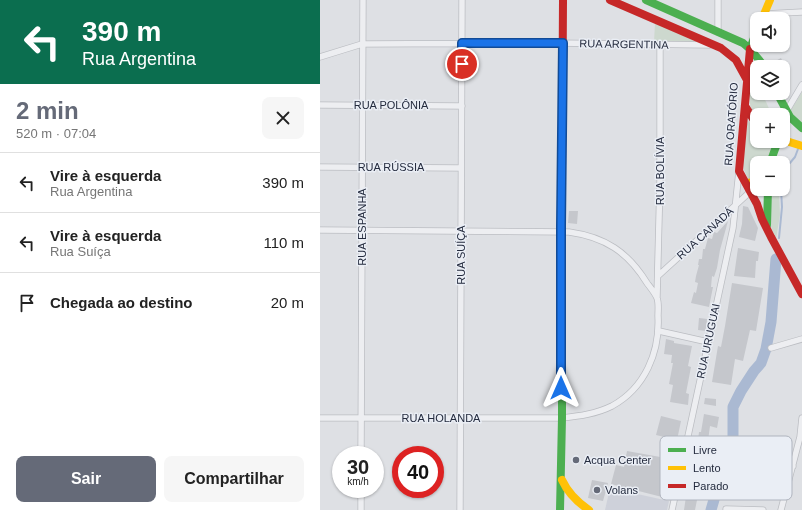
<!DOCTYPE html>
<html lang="pt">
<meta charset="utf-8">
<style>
body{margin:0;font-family:Arial,sans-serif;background:#f6f6f6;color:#222;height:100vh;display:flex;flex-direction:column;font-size:15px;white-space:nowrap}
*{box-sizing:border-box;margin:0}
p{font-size:13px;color:#767676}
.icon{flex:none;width:22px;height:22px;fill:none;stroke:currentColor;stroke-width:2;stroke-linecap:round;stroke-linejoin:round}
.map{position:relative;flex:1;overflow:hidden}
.drawer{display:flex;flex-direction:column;background:#fff;width:320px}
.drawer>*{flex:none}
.hud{background:#0b6e4f;color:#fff;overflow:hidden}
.buttons{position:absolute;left:430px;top:12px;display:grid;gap:8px}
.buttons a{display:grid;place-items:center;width:40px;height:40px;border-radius:8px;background:#fff;box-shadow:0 1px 3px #0004;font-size:20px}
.speed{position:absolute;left:12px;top:446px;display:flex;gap:8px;font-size:20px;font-weight:700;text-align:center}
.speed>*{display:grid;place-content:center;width:52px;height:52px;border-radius:50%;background:#fff;box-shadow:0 1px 3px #0004;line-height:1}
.speed small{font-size:10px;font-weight:400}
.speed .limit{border:6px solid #d22;background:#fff;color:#111}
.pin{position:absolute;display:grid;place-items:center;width:34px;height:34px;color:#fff;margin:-17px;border:2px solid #fff;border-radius:50%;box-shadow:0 1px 4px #0007}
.me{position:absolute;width:44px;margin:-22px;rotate:0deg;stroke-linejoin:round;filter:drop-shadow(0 0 3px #0008)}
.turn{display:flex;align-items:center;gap:14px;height:84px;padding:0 16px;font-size:18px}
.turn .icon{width:52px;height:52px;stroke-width:2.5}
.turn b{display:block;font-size:28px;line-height:34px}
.round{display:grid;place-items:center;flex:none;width:42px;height:42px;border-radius:8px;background:#f6f6f6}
.overview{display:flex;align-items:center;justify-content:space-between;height:68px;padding:0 16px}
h1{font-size:24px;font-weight:600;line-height:30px;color:#656a78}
.primary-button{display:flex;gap:8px;margin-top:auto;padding:8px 16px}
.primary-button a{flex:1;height:46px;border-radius:8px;background:#656a78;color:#fff;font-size:16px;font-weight:600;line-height:46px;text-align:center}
.primary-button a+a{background:#f6f6f6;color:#222}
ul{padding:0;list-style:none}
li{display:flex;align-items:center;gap:12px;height:60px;padding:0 16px;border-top:1px solid #e0e0e0}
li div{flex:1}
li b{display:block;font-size:15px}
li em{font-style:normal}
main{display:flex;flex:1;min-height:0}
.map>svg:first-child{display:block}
.built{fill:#ced1da}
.green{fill:#cdd8ce}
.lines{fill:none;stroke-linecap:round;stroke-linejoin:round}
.stream{stroke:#aab9d2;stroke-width:2}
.river{stroke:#aab9d2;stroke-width:11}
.building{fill:#c5c7cc}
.street-casing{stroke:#bbbdc2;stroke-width:7}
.street{stroke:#edeef1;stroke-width:5.5}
.fast{stroke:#4caf50;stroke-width:8}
.slow{stroke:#ffc107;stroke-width:8}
.jam{stroke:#c62828;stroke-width:8}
.route-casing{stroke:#114b97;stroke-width:10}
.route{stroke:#1a73e8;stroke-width:7}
.poi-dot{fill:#656a78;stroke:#eaeef5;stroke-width:1.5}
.labels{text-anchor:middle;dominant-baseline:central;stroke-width:3;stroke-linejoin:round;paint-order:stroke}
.street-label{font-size:11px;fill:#242b3e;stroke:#eaeef5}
.poi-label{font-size:11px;fill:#242b3e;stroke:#eaeef5;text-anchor:start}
.key{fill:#eaeef5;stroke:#afb4be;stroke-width:1}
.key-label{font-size:11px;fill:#242b3e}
</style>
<main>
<section class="drawer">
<div class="hud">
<div class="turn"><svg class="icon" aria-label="left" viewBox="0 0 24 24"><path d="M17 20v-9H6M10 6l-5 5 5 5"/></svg><div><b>390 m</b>Rua Argentina</div></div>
</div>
<div class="overview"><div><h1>2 min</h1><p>520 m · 07:04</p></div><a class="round"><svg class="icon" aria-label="close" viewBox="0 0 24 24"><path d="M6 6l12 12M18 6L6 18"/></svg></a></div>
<ul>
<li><svg class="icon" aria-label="left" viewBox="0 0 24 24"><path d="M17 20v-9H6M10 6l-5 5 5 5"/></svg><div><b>Vire à esquerda</b><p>Rua Argentina</p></div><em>390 m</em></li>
<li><svg class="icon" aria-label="left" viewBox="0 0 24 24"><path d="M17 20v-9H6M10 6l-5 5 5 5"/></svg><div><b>Vire à esquerda</b><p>Rua Suíça</p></div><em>110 m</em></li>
<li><svg class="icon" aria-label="arrive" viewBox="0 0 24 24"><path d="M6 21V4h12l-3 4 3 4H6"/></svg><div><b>Chegada ao destino</b></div><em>20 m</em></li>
</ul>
<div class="primary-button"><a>Sair</a><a>Compartilhar</a></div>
</section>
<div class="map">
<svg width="482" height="510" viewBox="0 0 482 510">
<rect width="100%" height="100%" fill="#dee0e4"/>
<path class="built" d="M290,488L349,501L347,510H285Z"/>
<path class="green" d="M335,23L379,43L334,42Z
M432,77C438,80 437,87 437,93H442L452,115H437V122C427,103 429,98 432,77Z
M482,92V125L471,113V110Z
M428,121L437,129V141H455L448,163H437V180L429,181L424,170L423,163L427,124Z
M450,192L459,194L460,215L456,239L450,224Z"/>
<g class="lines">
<path class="stream" d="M463,171L475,157L478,149
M459,238L462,207L461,189"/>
<path class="river" d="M391,510L407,455L413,442V407L421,391L434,371L441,363L446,349L451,322L456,259"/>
</g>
<path class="building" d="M461,58L465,67H451L450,64Z
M423,206L428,207L438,228L435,241L419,237L422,224Z
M249,211H258L257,224L248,223Z
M408,221L400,250L397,268L394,277L392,276L391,287H393L389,307L371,303L374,292L376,293L378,283L375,282L376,276L379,265H378L379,259H382L383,249H385L388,238L392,239L394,232L397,233Z
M418,248L439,252L438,261H436L435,278L414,276Z
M412,283L443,288L436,331L430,330L423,361L415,359L411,385L392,382L398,346L401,347L405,326Z
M379,318L387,319L386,331L378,330Z
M346,339L354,341V343L372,346L368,366L371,367L366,393L369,394L368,405L350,402L353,385L349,384L353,363H351L352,355L344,354Z
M385,398L396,399V406L384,404Z
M384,414L399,417L397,428L390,426L387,448L397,450L395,459L384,456L381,473L368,470L370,458L375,459L379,440H378L379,432H381Z
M341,416L361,421L357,440L336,435Z
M307,451L357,460L354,473H352L346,498L291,484L296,465L304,467Z
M272,480L288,483L283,501L268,498Z
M368,483L389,487L388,497L378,495L375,510H364Z"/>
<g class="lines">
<g class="street-casing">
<path id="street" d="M444,14L482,12
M398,32V0
M0,57L42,44L236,43L390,45
M0,105L142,106
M466,112L482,85
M0,167L141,168
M0,230L249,232C285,237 308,252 327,283C330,287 335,293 337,298C339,303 338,311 338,316C340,352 325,388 292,406C276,414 259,416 242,418H0
M339,275L431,191
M337,297L340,180V44
M339,331L388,342
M451,348L482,339
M41,455L43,0
M410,463L473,466
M406,509L443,510
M41,510V489
M140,510L142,0
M352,510L413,228L419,171
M461,510L480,437L482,418"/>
</g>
<use href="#street" class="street"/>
<path class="fast" d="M326,0L423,43L430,49L445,67
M430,49L437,30
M457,93L470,117L482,128
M450,163L458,141
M447,225L448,189
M240,510L242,418V166"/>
<path class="slow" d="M442,19L450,0
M463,140L482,146
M426,183L437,182
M242,480C248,493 257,502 269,510"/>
<path class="jam" d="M290,0L401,48L416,60L427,80
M430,49L419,171L437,204L442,219L451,237L482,294
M425,106L437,125
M242,166L243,0"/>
</g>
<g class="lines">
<g class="route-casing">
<path id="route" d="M142,64V43H243L241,226V388"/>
</g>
<use href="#route" class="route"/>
</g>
<g class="poi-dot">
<circle cx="256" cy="460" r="4"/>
<circle cx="277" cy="490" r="4"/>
</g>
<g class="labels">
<g class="street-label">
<text transform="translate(304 44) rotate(1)">RUA ARGENTINA</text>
<text x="71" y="105">RUA POLÔNIA</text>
<text transform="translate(411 124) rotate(-86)">RUA ORATÓRIO</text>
<text x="71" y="167">RUA RÚSSIA</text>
<text transform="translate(340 171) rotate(-90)">RUA BOLÍVIA</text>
<text transform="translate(42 227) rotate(-90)">RUA ESPANHA</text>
<text transform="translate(385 233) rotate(-42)">RUA CANADÁ</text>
<text transform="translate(141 255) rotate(-90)">RUA SUÍÇA</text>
<text transform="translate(388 341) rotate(-78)">RUA URUGUAI</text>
<text x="121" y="418">RUA HOLANDA</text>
</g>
<g class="poi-label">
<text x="264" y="460">Acqua Center</text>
<text x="285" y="490">Volans</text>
</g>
</g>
<rect x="340" y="436" width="132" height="64" rx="6" class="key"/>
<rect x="348" y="448" width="18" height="4" fill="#4caf50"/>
<rect x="348" y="466" width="18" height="4" fill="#ffc107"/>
<rect x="348" y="484" width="18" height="4" fill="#c62828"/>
<g class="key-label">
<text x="373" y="454">Livre</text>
<text x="373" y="472">Lento</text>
<text x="373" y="490">Parado</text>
</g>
</svg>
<div class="buttons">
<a><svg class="icon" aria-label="sound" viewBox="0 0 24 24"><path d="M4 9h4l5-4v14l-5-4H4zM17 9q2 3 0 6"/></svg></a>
<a><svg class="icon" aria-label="layers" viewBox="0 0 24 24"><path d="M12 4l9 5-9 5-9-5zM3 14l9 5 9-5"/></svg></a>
<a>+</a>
<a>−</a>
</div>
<div class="speed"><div>30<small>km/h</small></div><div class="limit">40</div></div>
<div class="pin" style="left:142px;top:64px;background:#d93025"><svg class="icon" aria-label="arrive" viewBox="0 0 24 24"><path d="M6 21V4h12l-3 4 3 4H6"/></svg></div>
<svg class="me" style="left:241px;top:388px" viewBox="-20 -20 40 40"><path d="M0-17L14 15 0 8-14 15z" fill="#1a73e8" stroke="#fff" stroke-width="4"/></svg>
</div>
</main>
